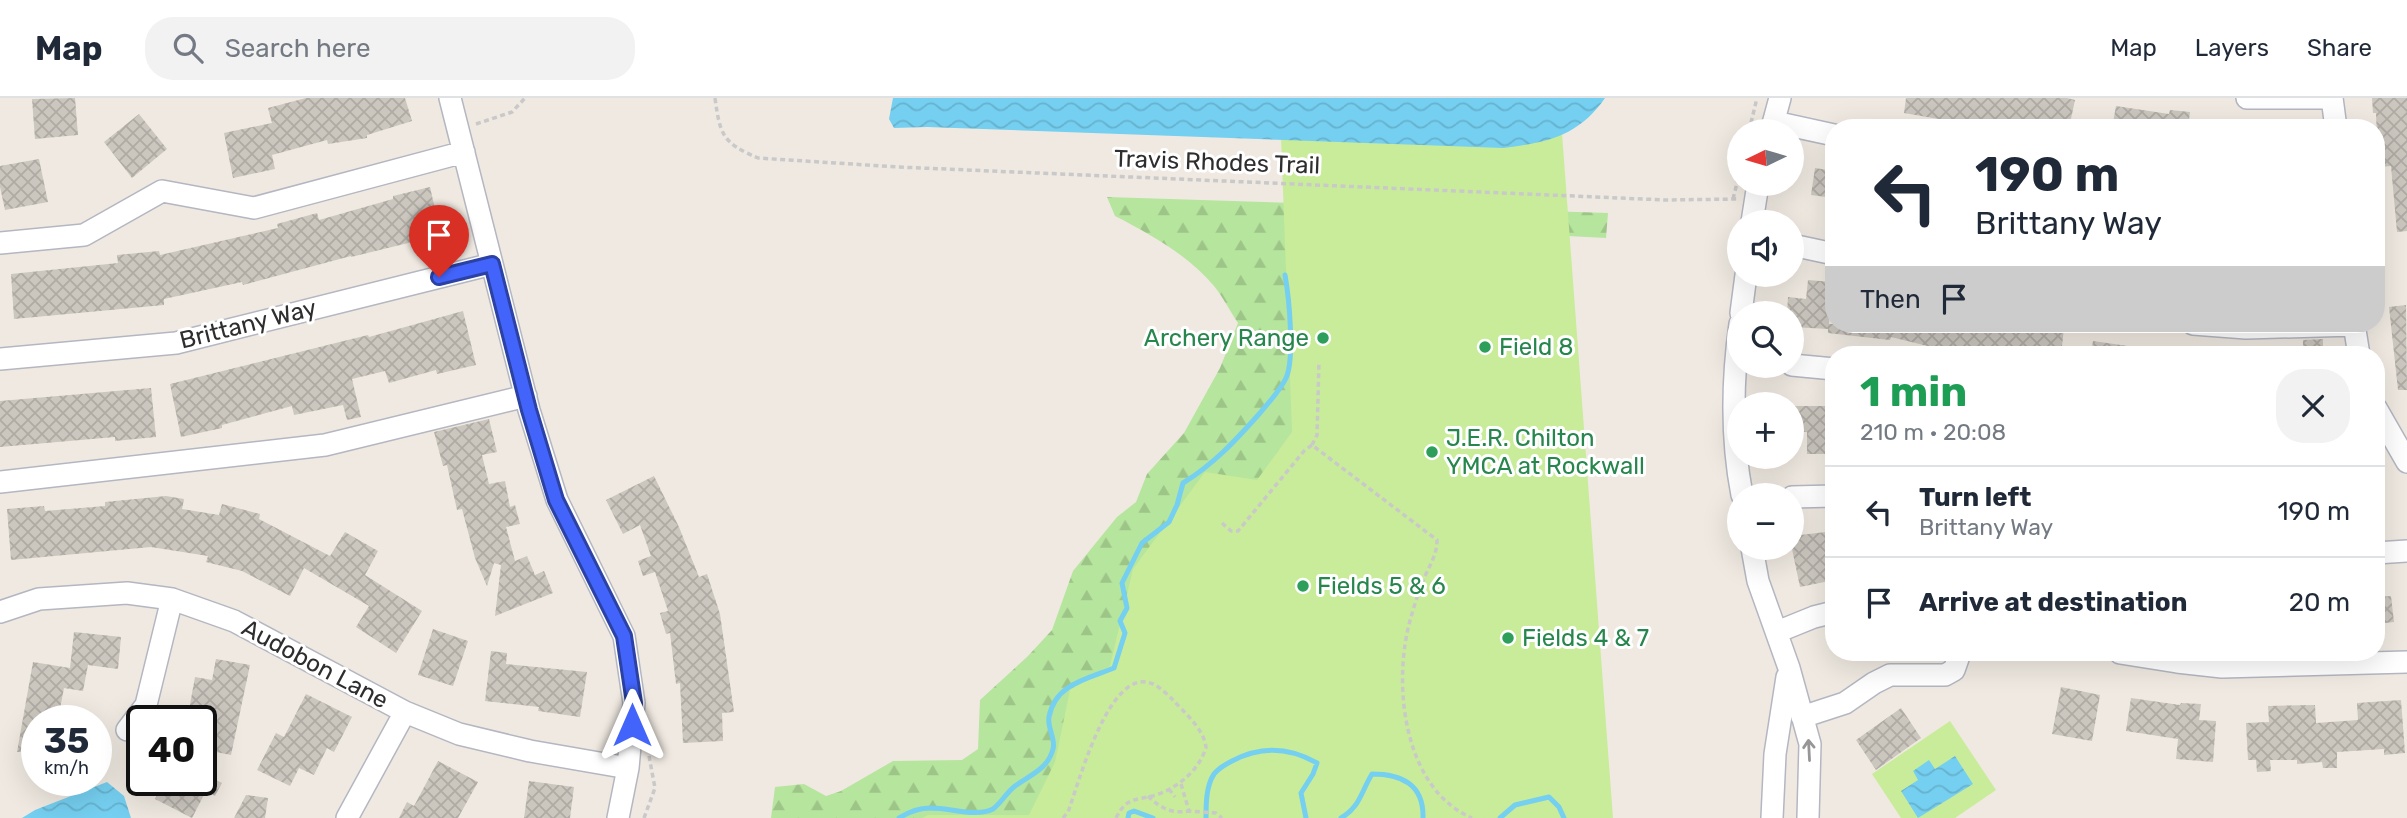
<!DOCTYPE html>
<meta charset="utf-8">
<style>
body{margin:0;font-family:Rubik,sans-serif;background:#f2f2f3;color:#1f2937;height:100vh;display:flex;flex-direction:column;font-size:26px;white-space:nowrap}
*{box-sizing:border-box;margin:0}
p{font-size:23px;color:#747a83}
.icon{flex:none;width:38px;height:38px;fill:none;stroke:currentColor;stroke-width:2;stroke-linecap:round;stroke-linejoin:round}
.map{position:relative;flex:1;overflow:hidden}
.drawer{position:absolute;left:1825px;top:248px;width:560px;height:315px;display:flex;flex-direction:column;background:#fff;border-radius:28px;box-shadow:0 7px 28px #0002}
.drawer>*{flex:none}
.hud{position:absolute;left:1825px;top:21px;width:560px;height:214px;border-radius:28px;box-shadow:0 7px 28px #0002;background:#fff;color:#1f2937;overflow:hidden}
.needle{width:46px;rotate:265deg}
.buttons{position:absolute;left:1727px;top:21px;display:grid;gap:14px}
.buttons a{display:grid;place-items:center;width:77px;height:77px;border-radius:50%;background:#fff;box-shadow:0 7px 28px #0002;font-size:35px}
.speed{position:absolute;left:21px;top:607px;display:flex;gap:14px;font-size:35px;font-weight:700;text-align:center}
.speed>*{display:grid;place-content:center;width:91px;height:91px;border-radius:50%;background:#fff;box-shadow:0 7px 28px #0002;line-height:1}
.speed small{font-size:18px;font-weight:400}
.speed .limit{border:4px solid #111;border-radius:10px;background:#fff;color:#111}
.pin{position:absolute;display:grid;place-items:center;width:60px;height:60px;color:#fff;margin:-72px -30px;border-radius:50% 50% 50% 0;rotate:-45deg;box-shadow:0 0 7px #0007}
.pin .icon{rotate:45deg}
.me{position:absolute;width:77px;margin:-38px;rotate:0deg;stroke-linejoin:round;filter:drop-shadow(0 0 5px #0008)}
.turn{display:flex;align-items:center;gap:24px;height:147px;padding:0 35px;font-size:32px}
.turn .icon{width:91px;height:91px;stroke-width:2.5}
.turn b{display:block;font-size:49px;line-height:60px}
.then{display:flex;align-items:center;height:66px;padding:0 35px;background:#0003;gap:14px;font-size:26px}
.round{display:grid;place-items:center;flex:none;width:74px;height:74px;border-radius:28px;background:#f2f2f3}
.summary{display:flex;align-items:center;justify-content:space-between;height:119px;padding:0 35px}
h1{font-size:42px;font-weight:700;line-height:52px;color:#1e9e55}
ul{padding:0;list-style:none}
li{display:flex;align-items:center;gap:21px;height:91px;padding:0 35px;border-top:2px solid #e0e1e3}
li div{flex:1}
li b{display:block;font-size:26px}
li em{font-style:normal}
header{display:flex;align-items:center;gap:42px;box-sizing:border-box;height:98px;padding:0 35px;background:#fff;border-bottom:2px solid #e0e1e3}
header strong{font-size:33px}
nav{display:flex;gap:38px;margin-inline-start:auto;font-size:24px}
.search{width:490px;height:63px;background:#f2f2f3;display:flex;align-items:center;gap:18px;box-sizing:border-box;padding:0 24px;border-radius:28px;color:#747a83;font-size:26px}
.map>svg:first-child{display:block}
.forest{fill:url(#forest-firs)}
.pitch{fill:#c9ec9a}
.water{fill:url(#water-waves)}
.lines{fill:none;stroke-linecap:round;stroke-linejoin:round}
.stream{stroke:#75cff0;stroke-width:5}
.building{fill:url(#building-cross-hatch)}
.minor-casing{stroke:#b4b7c1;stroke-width:24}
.path{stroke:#c9c9c9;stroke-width:3.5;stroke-dasharray:5 3.5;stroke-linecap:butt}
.minor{stroke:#fff;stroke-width:21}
.oneway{stroke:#969696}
.route-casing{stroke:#2b41a3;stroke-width:18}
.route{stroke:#4264fb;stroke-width:12}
.leisure-dot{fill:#2e9e5b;stroke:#fff;stroke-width:2.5}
.labels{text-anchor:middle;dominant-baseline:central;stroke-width:6;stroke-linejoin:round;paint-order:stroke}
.street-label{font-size:24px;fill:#2e2e2e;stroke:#fff}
.leisure-label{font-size:24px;fill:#27864d;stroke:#fff;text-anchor:start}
</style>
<header>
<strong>Map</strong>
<div class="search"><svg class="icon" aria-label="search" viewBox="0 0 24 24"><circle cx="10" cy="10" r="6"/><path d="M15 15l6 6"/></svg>Search here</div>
<nav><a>Map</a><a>Layers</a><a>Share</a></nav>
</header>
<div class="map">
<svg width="2407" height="720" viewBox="0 0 2407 720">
<defs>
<pattern id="forest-firs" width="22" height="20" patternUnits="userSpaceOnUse" patternTransform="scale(1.75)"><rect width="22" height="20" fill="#b6e59e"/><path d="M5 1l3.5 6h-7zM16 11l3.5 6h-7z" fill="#9dc588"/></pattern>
<pattern id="water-waves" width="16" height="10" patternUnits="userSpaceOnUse" patternTransform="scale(1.75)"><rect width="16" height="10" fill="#75cff0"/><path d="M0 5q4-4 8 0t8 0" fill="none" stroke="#66b2ce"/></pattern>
<pattern id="building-cross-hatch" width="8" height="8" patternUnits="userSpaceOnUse" patternTransform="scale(1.75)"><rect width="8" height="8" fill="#cbc7bf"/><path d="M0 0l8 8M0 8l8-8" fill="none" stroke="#afaba4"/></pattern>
</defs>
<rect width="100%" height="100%" fill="#efe9e1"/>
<path class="forest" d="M1107,99L1608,115L1606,140L1493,134L1360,282L1051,720H771L775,689L804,686L826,698L841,693L893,663L962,662L978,651L980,602L1028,558L1052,532L1073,473L1117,419L1136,404L1147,376L1184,335L1220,270L1238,225C1230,213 1223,199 1214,188C1188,157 1150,136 1115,118Z"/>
<path class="pitch" d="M1561,22L1613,720H922L928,717H1029L1055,664L1070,592L1110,568L1133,471L1205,374L1257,382L1292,334L1281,39Z
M1950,623L1996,692L1955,720H1901L1872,676Z"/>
<path class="water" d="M893,0H1605C1579,38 1546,45 1503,50L927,29L894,30L889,21Z
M1955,658L1973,686L1918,720L1901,693L1918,682L1913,673L1929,662L1935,671Z
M107,684L124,698L131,720H22L35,712Z"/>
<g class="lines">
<path class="stream" d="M899,720C909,714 918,710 929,710C949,709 975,720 993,711C1001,705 1007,694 1015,688C1030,677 1048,671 1053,651C1056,641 1047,630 1049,619C1055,586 1087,581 1114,570L1125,535L1120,523L1127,510L1122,485L1142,445L1169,424L1177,407L1183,385C1214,366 1236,342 1260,315C1268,305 1280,293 1286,280C1295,261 1289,199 1285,177
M1128,720L1129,715L1134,713L1153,720
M1206,720C1206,706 1206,688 1214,676C1218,671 1226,666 1232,663C1260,648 1289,649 1317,665L1313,676L1301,695L1306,720
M1341,720C1360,709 1361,694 1372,676C1401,676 1424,686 1423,720
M1500,720L1515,707L1549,699L1559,709L1564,720"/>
</g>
<path class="building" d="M75,0L78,37L35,41L32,1Z
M306,0H405L412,23L367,37V40L328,46L327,42L272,57L275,71L233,80L224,35L272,25L268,10Z
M1906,0H2067L2075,2L2069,30H1990L1904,15Z
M2372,0H2407V133L2397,134L2391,68L2378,69L2376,15H2373Z
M2116,8L2169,16L2170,12L2190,14L2188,30H2112Z
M139,16L167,51L132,80L104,44Z
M39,61L48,104L5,112L0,89V68Z
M1815,70L1834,73V100L1811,97Z
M430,89L441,137L351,159V158L243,187L242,184L164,201V207L14,221L11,176L118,165L117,157L159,153L160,157L278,130L277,126L317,115L319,122L393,101V98Z
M1808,182L1832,184L1829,226H2037L2064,230L2061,257H1964L1891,239L1890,242L1828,235V231L1792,229V215H1787L1788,199L1806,201Z
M2406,207L2407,292H2398L2389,209Z
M463,213L476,267L437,276L436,272L389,285L385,273L352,281L361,319L347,322L343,307L294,317L292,308L222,327V330L181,339L170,286L368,237L369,239Z
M2323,241V257H2303V242Z
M2093,243L2135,249V257H2091Z
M151,290L156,339L115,343V339L0,349V303Z
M1792,308H1827V356H1807V334H1792Z
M489,321L497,354L482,357L489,386L505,383L510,409L515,407L520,426L506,429L515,463L527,458L535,477L544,473L553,495L495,518L501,467L494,465L487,488L475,460L462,411L457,412L447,367L443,368L434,334Z
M654,378L679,429L699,479L707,476L720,516L734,614L722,615L723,643L683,645L680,585L676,586L670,535L666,536L660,515L668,513L655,474L643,478L638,463L651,458L640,427L623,436L606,402Z
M166,398L184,401L182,411L219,417L222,406L260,416L259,421L330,458L345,434L378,453L365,477L422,513L396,555L356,529L369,508L304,470L290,498L242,473L206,464L208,458L151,449L11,462L7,411L44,408L45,413L105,408V404Z
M1834,433V482L1800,489L1792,451V438Z
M2391,498L2394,524L2376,526V499Z
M433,531L468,543L453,588L418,577Z
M74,534L121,539L118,571L88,567L83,593L64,590L60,611L61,623H37V653L17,654L33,564L70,570Z
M491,553L507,555L506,566L587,574L580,619L538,613L539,609L485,603Z
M216,561L250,567L231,657L201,651V623H187L195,579L212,582Z
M2061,589L2100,597L2092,643L2052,636Z
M306,596L352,619L334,654L327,650L314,677L299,670L290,688L257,672L276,635L284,639Z
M2131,600L2180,607L2181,605L2201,606L2199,622L2216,623L2213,664L2176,661L2178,641L2126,633Z
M2401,602L2405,655L2384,657V651L2337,654V670H2323L2322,664L2297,666V662H2270L2271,673L2257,674L2256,662H2248L2246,625L2269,624L2268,608L2315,607L2316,625L2358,622L2357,605Z
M1901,610L1921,640L1876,672L1856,642Z
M438,663L478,684L458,720H399L407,704L414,708Z
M201,674L222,685L215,698L206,693L192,720L155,701L164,682H201Z
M529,683L574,689L570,720H524Z
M246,697L268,700L265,720H234Z"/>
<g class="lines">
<g class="minor-casing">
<path id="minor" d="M450,0L529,312L557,402L624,538L634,605L628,670L618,720
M2247,0H2332L2336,30
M1774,24L1834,37
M1771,33L1780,0
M1752,124L1758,86
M0,145L84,137L162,93L254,110L464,54
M1792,147L1834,156
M1741,215L1746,177
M1740,226C1732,283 1731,340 1742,397
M2193,226L2246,230L2354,227
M2354,226L2359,257
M0,261L176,245L492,166
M1792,267L1834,271
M2376,310L2407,364
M0,384L325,347L526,298
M1792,399L1834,398
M1752,450L1758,483L1789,570L1810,646L1808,720
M2376,455L2407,453
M0,514L39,501L127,495L172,501L234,523L405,614L459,636L530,653L628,670
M1777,534L1814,519L1834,514
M2120,555L2177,564L2222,569L2407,564
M1802,619L1845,605L1874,585L1890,577H1945L1954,572L1960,555
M127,632L146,607L172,501
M347,720L405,614
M1772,720L1775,656L1787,579"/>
</g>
<path class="path" d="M715,0C720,36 722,45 758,60L898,69L1666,102L1739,101
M476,26L512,14L525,0
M1749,33L1757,0
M1733,101L1740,73
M1312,347L1317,337L1319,264
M1222,425L1231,433H1238L1304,353L1312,347L1437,442C1437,456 1431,465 1425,478C1420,490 1415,505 1411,519C1392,583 1402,690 1472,720
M1181,686L1189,713L1216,715L1222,720
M1169,691L1175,699
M1148,698C1160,710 1172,716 1189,713
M644,720L655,690L649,658
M1063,720L1068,714C1079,684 1104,590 1140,584C1153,582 1164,593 1172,601C1184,614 1205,632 1206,650C1198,673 1179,689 1156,697C1136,703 1127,698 1116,720"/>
<use href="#minor" class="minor"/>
</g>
<defs><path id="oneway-shaft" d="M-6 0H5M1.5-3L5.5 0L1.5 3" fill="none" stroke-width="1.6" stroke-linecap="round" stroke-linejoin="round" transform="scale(1.75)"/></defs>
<use class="oneway" href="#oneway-shaft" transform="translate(1809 652) rotate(-93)"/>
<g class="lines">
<g class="route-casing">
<path id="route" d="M439,179L492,166L529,312L556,402L624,538L634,605L632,627"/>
</g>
<use href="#route" class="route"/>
</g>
<g class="leisure-dot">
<circle cx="1323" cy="240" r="7"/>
<circle cx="1485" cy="249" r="7"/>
<circle cx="1432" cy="354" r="7"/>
<circle cx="1303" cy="488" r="7"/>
<circle cx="1508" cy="540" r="7"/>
</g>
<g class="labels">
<g class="street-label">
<text transform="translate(1217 64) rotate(2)">Travis Rhodes Trail</text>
<text transform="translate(248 226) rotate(-14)">Brittany Way</text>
<text transform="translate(315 566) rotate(28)">Audobon Lane</text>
</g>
<g class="leisure-label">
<text x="1309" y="240" text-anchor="end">Archery Range</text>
<text x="1499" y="249">Field 8</text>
<text x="1446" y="340">J.E.R. Chilton<tspan x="1446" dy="28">YMCA at Rockwall</tspan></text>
<text x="1317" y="488">Fields 5 &amp; 6</text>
<text x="1522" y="540">Fields 4 &amp; 7</text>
</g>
</g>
</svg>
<div class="buttons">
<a><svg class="needle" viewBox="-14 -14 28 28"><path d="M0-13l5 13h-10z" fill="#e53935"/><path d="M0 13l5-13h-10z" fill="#747a83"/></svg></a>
<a><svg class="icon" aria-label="sound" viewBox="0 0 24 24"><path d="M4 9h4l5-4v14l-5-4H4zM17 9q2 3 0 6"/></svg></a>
<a><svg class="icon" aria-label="search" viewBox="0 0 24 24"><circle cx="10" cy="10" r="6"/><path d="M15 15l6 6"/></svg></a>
<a>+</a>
<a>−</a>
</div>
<div class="speed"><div>35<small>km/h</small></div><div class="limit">40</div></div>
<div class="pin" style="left:439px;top:179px;background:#d93025"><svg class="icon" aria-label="arrive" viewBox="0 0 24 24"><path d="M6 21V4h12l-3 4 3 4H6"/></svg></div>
<svg class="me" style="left:632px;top:627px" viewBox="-20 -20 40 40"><path d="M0-17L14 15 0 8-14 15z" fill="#4264fb" stroke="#fff" stroke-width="4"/></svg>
<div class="hud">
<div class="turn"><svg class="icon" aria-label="left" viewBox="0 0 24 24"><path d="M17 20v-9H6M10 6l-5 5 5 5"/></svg><div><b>190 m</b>Brittany Way</div></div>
<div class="then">Then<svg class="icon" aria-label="arrive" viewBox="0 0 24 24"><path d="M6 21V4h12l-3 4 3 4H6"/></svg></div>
</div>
<section class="drawer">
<div class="summary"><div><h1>1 min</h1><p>210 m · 20:08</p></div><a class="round"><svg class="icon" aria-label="close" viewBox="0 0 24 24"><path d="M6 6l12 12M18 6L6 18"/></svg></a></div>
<ul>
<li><svg class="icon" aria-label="left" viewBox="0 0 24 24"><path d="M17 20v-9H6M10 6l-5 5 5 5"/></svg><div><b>Turn left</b><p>Brittany Way</p></div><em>190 m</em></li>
<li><svg class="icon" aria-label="arrive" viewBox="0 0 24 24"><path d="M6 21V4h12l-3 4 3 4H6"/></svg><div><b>Arrive at destination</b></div><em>20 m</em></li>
</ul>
</section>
</div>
